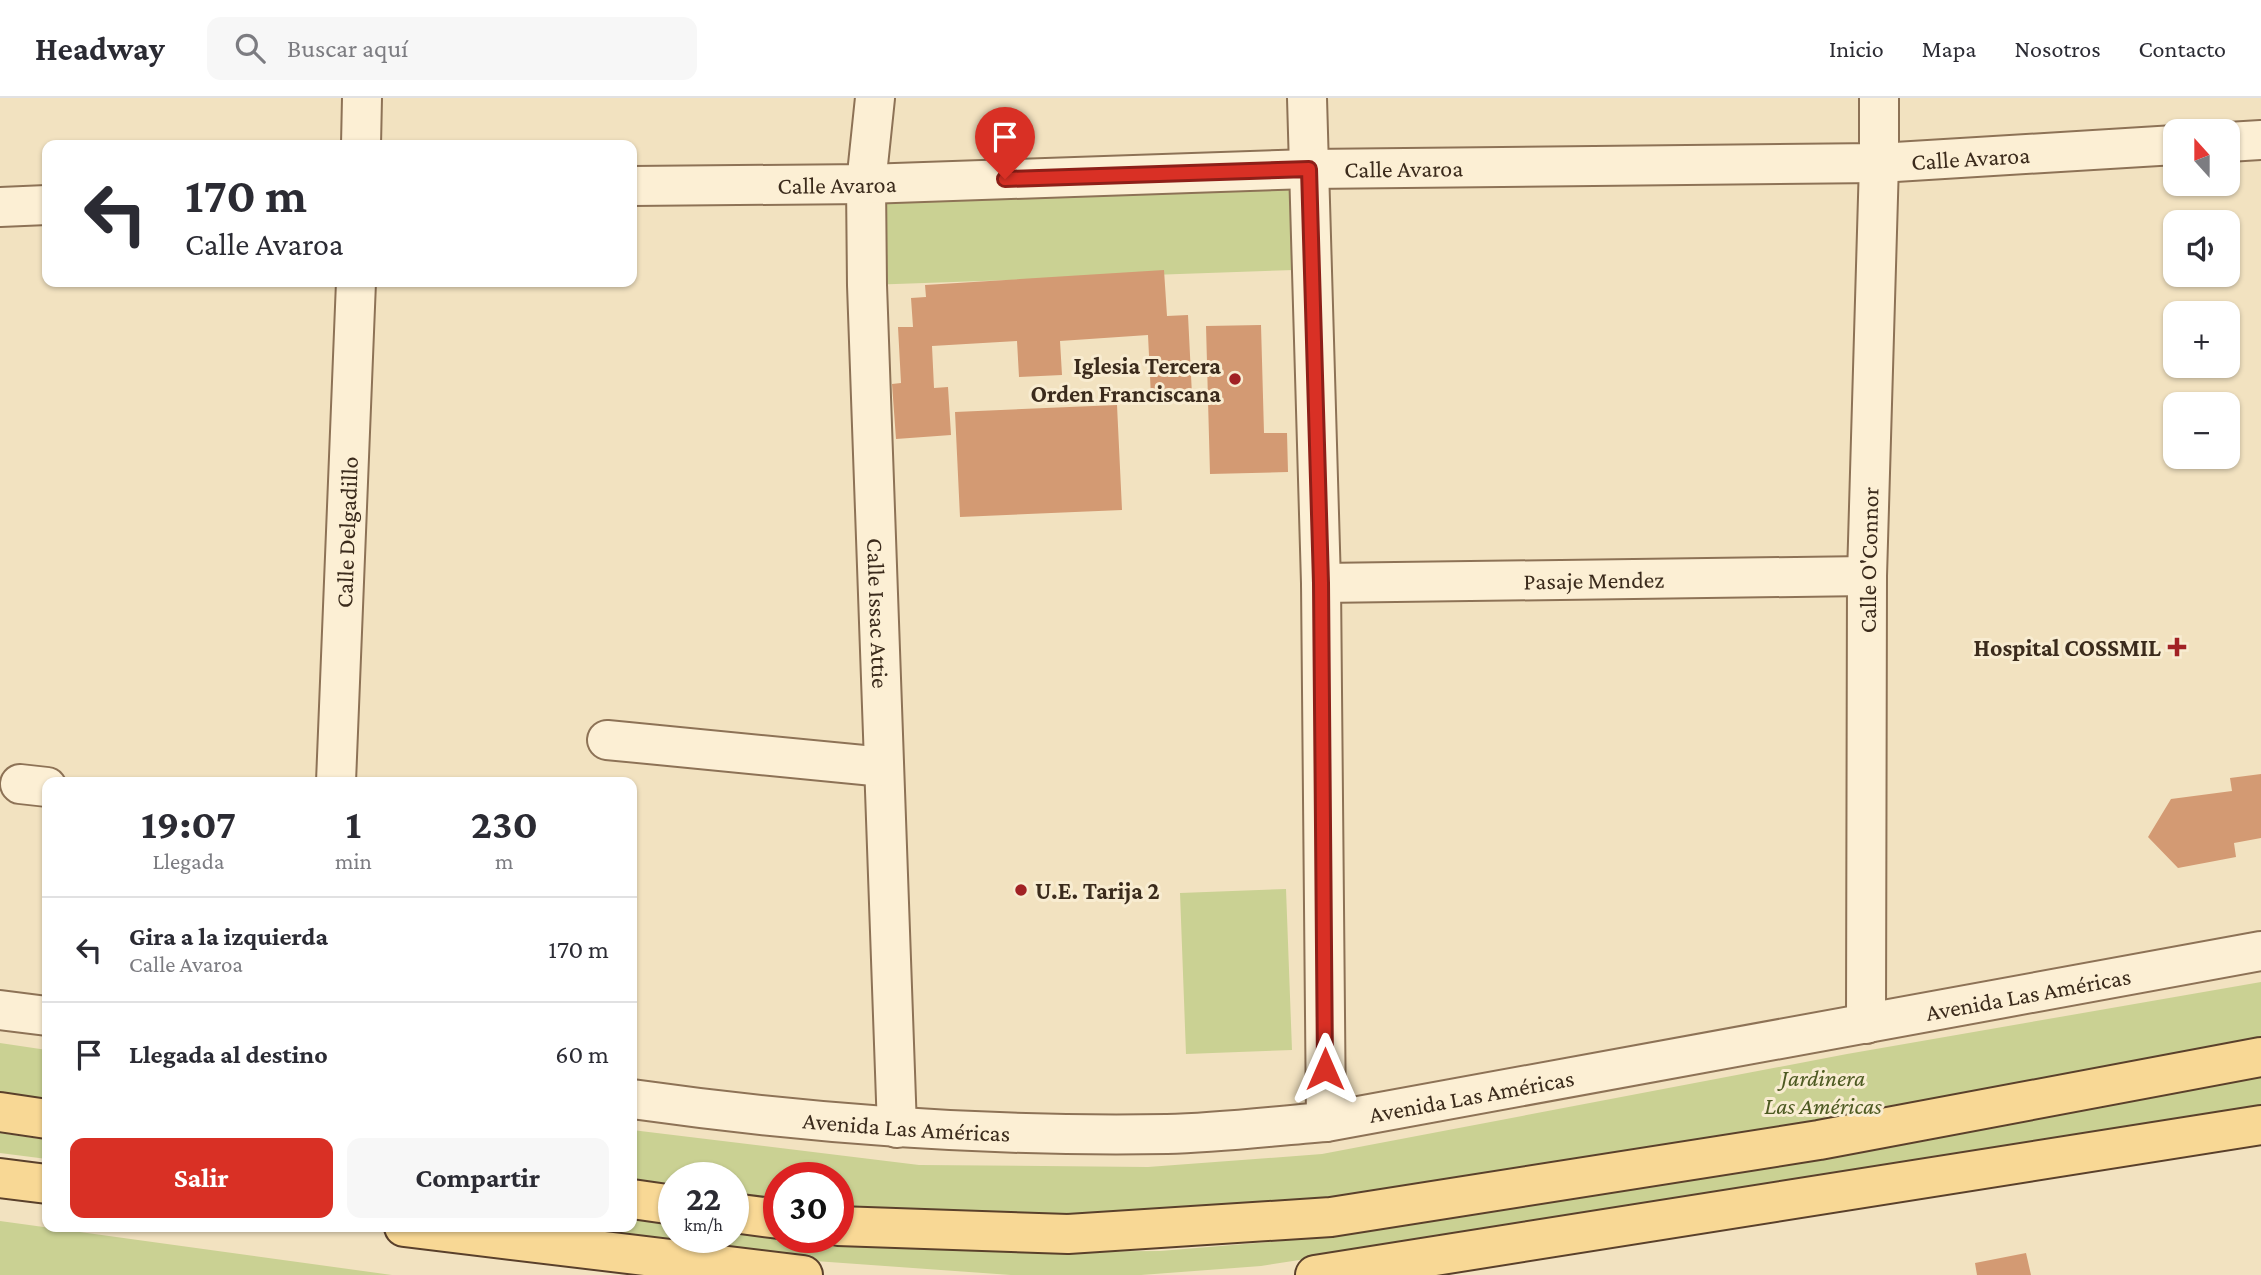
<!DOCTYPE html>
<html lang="es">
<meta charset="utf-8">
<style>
body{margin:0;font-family:"Crimson Pro",serif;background:#f7f7f7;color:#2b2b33;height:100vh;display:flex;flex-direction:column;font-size:26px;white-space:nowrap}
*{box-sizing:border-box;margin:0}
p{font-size:23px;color:#7c7c81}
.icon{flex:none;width:38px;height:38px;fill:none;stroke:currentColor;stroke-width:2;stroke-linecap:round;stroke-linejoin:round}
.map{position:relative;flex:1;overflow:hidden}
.side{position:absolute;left:42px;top:679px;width:595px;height:455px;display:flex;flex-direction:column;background:#fff;border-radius:14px;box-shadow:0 2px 5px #0004}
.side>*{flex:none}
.hud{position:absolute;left:42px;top:42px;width:595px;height:147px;border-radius:14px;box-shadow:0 2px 5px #0004;background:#fff;color:#2b2b33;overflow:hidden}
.needle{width:46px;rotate:339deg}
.tools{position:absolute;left:2163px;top:21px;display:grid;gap:14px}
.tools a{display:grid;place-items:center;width:77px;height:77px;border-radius:14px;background:#fff;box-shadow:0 2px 5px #0004;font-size:35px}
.speed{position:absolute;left:658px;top:1064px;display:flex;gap:14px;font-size:35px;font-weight:700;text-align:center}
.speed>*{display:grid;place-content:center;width:91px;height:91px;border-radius:50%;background:#fff;box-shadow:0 2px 5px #0004;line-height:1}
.speed small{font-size:18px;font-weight:400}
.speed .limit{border:10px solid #d22;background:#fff;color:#111}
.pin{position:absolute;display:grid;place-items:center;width:60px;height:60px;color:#fff;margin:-72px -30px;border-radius:50% 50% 50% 0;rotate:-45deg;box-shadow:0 0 7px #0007}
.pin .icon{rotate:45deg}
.me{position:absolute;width:77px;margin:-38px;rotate:0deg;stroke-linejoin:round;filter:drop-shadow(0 0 5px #0008)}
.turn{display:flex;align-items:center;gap:24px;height:147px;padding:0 28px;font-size:32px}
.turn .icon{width:91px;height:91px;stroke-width:2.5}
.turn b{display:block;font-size:49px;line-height:60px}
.eta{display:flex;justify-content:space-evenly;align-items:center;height:119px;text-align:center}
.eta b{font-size:42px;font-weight:700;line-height:49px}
.primary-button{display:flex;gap:14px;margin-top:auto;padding:14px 28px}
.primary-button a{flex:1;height:80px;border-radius:14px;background:#d93025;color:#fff;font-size:28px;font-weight:700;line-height:80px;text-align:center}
.primary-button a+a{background:#f7f7f7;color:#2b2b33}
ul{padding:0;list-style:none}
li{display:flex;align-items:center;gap:21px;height:105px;padding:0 28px;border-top:2px solid #e1e1e2}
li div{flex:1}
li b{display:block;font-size:26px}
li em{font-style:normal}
header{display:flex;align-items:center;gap:42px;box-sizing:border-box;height:98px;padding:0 35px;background:#fff;border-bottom:2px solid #e1e1e2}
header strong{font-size:33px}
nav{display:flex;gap:38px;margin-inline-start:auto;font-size:24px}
.search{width:490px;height:63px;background:#f7f7f7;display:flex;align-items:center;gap:18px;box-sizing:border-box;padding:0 24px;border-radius:14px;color:#7c7c81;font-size:26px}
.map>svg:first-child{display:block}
.green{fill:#cad193}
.building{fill:#d39a73}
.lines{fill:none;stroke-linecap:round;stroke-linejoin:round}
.minor-casing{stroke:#8d7256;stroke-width:42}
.major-casing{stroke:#5a402b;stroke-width:42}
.minor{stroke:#fcefd4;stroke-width:38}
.major{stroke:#f8d895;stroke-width:38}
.route-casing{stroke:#8d1f18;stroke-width:18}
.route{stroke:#d93025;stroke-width:12}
.poi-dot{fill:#a12124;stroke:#f8ecd1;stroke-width:2.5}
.labels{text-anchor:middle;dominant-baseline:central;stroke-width:6;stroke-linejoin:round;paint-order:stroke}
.street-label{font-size:24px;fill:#3b2b1c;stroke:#f8ecd1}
.poi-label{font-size:24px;font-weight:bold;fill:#3b2b1c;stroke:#f8ecd1;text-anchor:end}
.park-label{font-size:24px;font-style:italic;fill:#4c5921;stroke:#f8ecd1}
</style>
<header>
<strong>Headway</strong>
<div class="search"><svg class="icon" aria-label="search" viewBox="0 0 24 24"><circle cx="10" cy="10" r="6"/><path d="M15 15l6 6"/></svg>Buscar aquí</div>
<nav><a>Inicio</a><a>Mapa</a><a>Nosotros</a><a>Contacto</a></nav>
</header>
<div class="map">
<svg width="2261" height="1177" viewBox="0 0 2261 1177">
<rect width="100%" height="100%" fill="#f2e2c0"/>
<path class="green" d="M1293,77L1294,172L867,187L872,92Z
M1286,791L1292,952L1186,956L1180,795Z
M2261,884V941L1826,1025L1338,1102L1175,1115L1010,1118L838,1109V1080H779V1102L733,1097V1080H674V1091L632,1086V1032L919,1067L1148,1069L1322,1056L1847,956Z
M0,945L47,952V1005L0,998Z
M2261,977V1007L1736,1095L1261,1168L1141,1177H1011L773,1160L530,1129H632V1118L674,1124V1139H733V1131L779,1139L997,1154L1160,1153L1282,1143L1813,1058Z
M0,1035L47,1042V1061L0,1055Z
M0,1123L392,1177H0Z"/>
<path class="building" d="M1164,172L1167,218L1188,217L1192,297L1151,299L1148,237L1060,243L1062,277L1019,279L1017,243L932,248L934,290L948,289L951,337L896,341L892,286L901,285L898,229H913L911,200L926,199L925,187Z
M1261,227L1264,335H1287L1288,374L1210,376L1206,228Z
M1117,307L1122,412L960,419L955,314Z
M2261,676V740L2234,745L2236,759L2178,770L2148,739L2171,701L2232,693L2230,680Z
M2026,1155L2031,1177H1977L1975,1165Z"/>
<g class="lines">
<g class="minor-casing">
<g id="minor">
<path id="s1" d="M875,0L866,86L867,187L897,1030"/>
<path d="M1307,0L1321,485L1326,1024"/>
<path d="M2228,44L2261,42"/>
<path d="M361,47L362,0"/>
<path id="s2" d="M632,88L866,86L1309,71L1879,65L2175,47"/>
<path d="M0,109L47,107"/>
<path id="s3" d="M1321,485L1867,478"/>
<path d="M607,642L884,669"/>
<path id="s4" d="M336,684L356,184"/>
<path d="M20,686L47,689"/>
<path d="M0,912L47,918"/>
<path id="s5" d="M1866,926L1867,478L1879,65V0"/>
<path id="s6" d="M632,1001C809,1026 988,1039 1167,1036C1219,1035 1273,1028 1326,1024L2261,853"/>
</g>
</g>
<g class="major-casing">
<path id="major" d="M0,1014L47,1021
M0,1080L47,1086
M632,1101L674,1107
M733,1115L779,1121
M838,1128L1068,1136L1331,1119L1819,1042L2261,959
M404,1129L803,1177
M1315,1177L2261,1027"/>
</g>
<use href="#minor" class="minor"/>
<use href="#major" class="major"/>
</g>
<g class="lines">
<g class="route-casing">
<path id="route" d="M1005,81L1309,71L1321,485L1325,971"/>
</g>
<use href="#route" class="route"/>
</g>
<g class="poi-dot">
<circle cx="1235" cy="281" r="7"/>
<path d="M2173.5 538.5h7v7h7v7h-7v7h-7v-7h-7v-7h7z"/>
<circle cx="1021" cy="792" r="7"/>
</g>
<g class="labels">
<g class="street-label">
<text stroke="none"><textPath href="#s2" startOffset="1339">Calle Avaroa</textPath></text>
<text stroke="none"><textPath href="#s2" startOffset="772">Calle Avaroa</textPath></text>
<text stroke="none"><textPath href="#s2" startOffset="205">Calle Avaroa</textPath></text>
<text stroke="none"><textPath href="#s4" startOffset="250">Calle Delgadillo</textPath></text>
<text stroke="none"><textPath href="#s5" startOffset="464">Calle O'Connor</textPath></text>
<text stroke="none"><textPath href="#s3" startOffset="273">Pasaje Mendez</textPath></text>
<text stroke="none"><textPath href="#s1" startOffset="516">Calle Issac Attie</textPath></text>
<text stroke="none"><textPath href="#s6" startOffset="1410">Avenida Las Américas</textPath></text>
<text stroke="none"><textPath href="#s6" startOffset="844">Avenida Las Américas</textPath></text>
<text stroke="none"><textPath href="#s6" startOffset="276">Avenida Las Américas</textPath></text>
</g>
<g class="poi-label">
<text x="1221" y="267">Iglesia Tercera<tspan x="1221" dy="28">Orden Franciscana</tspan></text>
<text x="2161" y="549">Hospital COSSMIL</text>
<text x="1035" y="792" text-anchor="start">U.E. Tarija 2</text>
</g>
<g class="park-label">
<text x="1823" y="979">Jardinera<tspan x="1823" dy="28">Las Américas</tspan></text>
</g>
</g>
</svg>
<div class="tools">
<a><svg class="needle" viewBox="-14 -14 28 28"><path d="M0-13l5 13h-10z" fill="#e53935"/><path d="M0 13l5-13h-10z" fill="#7c7c81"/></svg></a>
<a><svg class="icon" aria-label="sound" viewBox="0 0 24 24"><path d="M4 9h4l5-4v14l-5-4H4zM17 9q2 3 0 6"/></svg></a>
<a>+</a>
<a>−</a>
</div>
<div class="speed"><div>22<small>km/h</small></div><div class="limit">30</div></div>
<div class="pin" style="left:1005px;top:81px;background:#d93025"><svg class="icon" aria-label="arrive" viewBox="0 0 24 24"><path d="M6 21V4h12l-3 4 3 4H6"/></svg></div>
<svg class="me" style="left:1325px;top:971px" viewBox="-20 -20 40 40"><path d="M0-17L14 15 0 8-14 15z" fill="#d93025" stroke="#fff" stroke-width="4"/></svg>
<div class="hud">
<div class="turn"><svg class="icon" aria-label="left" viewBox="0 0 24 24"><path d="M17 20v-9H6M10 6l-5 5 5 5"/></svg><div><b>170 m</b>Calle Avaroa</div></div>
</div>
<section class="side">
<div class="eta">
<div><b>19:07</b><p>Llegada</p></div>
<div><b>1</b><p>min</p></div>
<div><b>230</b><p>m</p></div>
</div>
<ul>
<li><svg class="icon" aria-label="left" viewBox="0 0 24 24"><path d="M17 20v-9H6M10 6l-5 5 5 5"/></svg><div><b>Gira a la izquierda</b><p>Calle Avaroa</p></div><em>170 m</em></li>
<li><svg class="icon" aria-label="arrive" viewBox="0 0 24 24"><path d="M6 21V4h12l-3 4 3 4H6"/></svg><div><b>Llegada al destino</b></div><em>60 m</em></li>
</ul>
<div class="primary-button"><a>Salir</a><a>Compartir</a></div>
</section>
</div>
